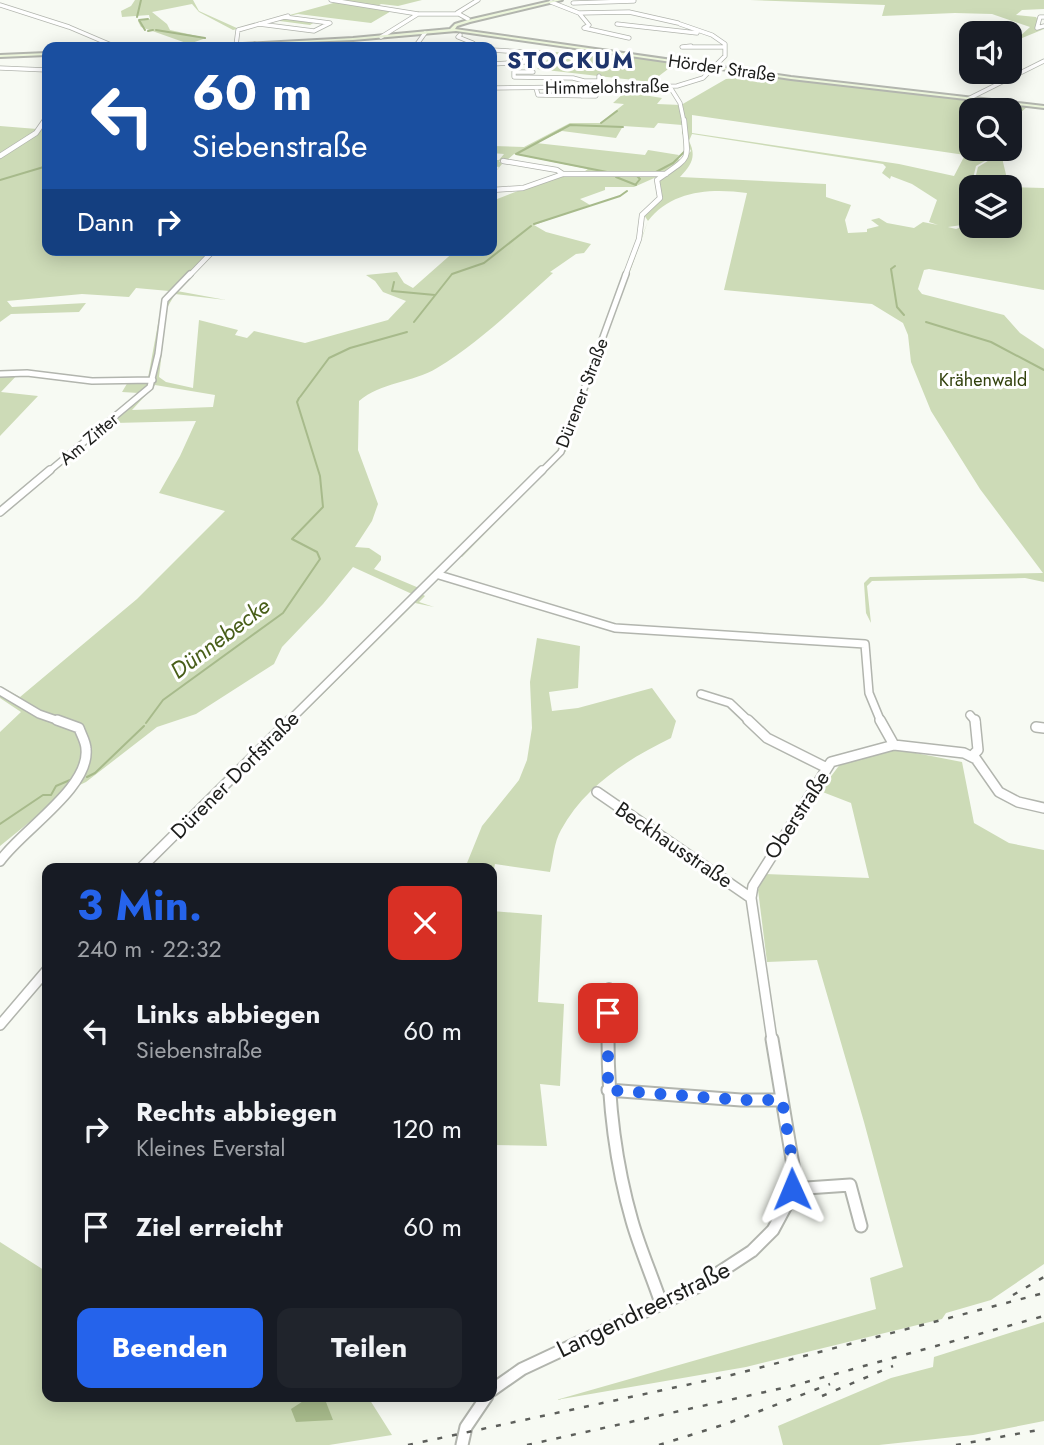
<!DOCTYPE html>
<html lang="de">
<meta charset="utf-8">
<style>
body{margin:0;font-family:Jost,sans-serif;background:#20242c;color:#f1f3f6;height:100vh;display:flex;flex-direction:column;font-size:26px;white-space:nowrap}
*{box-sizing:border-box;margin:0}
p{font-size:23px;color:#9ea1a6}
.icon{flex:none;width:38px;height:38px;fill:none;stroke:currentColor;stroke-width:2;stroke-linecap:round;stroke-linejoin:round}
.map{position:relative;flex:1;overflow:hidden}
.details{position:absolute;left:42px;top:863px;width:455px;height:539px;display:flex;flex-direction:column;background:#171b24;border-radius:14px;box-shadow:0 4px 18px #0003}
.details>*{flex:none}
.guide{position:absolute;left:42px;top:42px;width:455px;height:214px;border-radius:14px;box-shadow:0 4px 18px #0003;background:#1a4fa0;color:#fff;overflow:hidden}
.buttons{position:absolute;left:959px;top:21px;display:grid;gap:14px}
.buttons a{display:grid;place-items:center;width:63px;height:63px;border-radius:14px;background:#171b24;box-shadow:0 4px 18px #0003;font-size:35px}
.pin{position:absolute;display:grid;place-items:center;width:60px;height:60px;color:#fff;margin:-30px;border-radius:14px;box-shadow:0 4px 10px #0006}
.me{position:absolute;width:77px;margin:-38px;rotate:359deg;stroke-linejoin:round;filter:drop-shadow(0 0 5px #0008)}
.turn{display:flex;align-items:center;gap:24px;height:147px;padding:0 35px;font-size:32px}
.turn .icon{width:91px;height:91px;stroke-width:2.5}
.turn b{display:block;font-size:49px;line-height:60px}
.then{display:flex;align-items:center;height:66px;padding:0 35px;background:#0003;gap:14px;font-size:26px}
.round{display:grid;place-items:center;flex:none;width:74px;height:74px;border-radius:14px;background:#20242c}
.overview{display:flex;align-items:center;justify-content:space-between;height:119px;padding:0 35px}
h1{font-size:42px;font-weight:700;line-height:52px;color:#2563eb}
.button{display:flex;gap:14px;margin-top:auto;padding:14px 35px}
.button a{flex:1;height:80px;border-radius:14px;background:#2563eb;color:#fff;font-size:28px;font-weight:700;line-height:80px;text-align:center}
.button a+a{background:#20242c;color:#f1f3f6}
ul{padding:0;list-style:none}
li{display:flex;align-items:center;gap:21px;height:98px;padding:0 35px}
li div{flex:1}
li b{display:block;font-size:26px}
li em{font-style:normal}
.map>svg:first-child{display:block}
.green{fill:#cddbb7;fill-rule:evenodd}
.water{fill:#a7ba8b}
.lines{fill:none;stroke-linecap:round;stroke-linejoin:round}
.stream{stroke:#a7ba8b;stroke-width:2}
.minor-far5-casing{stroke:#b2b5ae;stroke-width:5}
.minor-far4-casing{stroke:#b2b5ae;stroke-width:6}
.minor-far3-casing{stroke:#b2b5ae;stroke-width:8}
.minor-far2-casing{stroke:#b2b5ae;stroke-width:10}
.minor-far1-casing{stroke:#b2b5ae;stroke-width:12}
.minor-casing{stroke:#b2b5ae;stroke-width:15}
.secondary-casing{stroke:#b2b5ae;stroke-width:4}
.minor-far5{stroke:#fff;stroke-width:3.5}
.minor-far4{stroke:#fff;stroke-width:4.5}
.minor-far3{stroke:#fff;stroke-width:5}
.minor-far2{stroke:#fff;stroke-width:7}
.minor-far1{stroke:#fff;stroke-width:9}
.minor{stroke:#fff;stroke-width:11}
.secondary{fill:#ecf6db;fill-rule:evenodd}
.rail{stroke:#5d5f5b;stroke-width:2.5;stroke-dasharray:5 10;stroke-linecap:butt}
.route{stroke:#2563eb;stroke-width:12;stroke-dasharray:0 21.6}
.labels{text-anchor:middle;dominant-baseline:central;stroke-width:6;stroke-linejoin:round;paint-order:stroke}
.far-street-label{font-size:18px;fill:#1c1d1b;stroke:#fff}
.far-park-label{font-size:18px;fill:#32420d;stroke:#fff}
.street-label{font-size:21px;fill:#1c1d1b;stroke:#fff}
.far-district-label{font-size:23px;font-weight:bold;letter-spacing:2px;fill:#1f356c;stroke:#fff}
.water-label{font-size:23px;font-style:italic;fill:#485e19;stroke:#fff}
.near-street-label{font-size:24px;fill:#1c1d1b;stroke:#fff}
</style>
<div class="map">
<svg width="1044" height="1445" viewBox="0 0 1044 1445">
<rect width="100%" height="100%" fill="#f7faf3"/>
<path class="green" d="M135,0H193L199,11L239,29L337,2L357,5L334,0H422L398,6L381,4L376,7L393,10L371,23L298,14L284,17L315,22L310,25L272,20L233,30L199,12L192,4L152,12L167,24L170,30L206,38L189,44L141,27L138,21L150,19L149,15L122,17L121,11L131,6Z
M750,0H1044V9L1022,10L1016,15L1036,17L1044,29L1010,43V40L1018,38L1030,27L992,14L955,13L882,16L885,5Z
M556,52L593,56L600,52L676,63L651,82L537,69Z
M743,72L1027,107L1015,117L1010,128V110H971V149H995L994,156L976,166L962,225L948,227L956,229L967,225L971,195V226H1010V187H973L978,167L996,156L998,149H1004L1003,162L1009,187L1044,188V290L929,269L924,270L918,289L922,294L1004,315L1020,333L1044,349V582L1025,578L872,581L867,586L871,623L866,613L864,583L870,577L1043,573L980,489L931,411L911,362L908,335L903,323L872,304L724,290L747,193C712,188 671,190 648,221L566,451L462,557L455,555L423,586L422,594L425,596L419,602L434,607L415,603L147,868H135L412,594L353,567L323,604L282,647L274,664L196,714L157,727L86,782L69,790L0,846V732L21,712L0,698V686L20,697L137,599L225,511L159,493L180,456L196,421L114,423L0,515V507L139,393L122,392L128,382L148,378L162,302L169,291L136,288L129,297L82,294L7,301L12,307L86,303L79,312L11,314L0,322V126L37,129L47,127V250H217L177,291L226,300L175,294L167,308L159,377L166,382L193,388L199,320L238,330L235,335L247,338L254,331L305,343L388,320L406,301L383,292L375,281L366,275L397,272L404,283L413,288L456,250H492V201L557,176L579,175L588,169L514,154L507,160L499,161L502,164L492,176L499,167L492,166V160H499L504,154L492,153V146L524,147L570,123H600L624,104L613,103L625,92L662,98L657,104L681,105L726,79L762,76ZM692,115L965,155L954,176L899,164L692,133ZM658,123L682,125V133L691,151L683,160L676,159L679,155L648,150L645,155L536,143L562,131L616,138L623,126L654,128ZM692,134L883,164L886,167L882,173L890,179L891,176L912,184L937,200L929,222L938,225L923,222L914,228L887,223L879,218L871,220L879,226L867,229V232L848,233L845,220L851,205L826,197V184L680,177C691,165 697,157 689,141ZM661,175L659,181L662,198L644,215L648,221L564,439L555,454L419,588L374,569L381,560V556L369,548L355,547L372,521L378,504L358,450L359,401C381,382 412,383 437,368C480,342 516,306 553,273L550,272L576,254L584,253L591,244L546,232L534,225L590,205L580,199L605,190V187H634ZM155,385L215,395L213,407L132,410Z
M20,372L1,392L38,396L0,436V374Z
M537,638L580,646L578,688L549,692L552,711L578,708L652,688L676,721L671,738C628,759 585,786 561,830C554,842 553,859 550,872L495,864L492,879V868H465L482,826L519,780L527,760L532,728L530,682Z
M895,749L962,762L974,823L1009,843L1044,850V1264L991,1300L946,1313L942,1319L746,1367L556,1400L876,1309L870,1278L903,1267L864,1122L817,960L767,962L758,890L765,874L869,878L851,803L820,791L841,763Z
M492,911L542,915L538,1002L564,1004L560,1086L540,1084L547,1146L492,1145Z
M0,1242L47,1272V1396L368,1397L392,1435L329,1445H0Z
M1044,1322V1421L973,1435L879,1445H783L778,1426L891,1378L933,1367L934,1357Z"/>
<path class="water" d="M311,1396L324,1397L333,1420L296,1422L291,1409Z"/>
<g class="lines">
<path class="stream" d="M137,17L141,0
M145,30L139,20L148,19
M156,30L205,38
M148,31L153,30
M601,123L617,111
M607,172L516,154L570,125L623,127
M656,172L673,163L685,151
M616,177L636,185
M0,180L47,166
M636,184L640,179L637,176
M534,224L620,196L627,191
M895,266L891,269L897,307L904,315
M394,282L392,291L435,295
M414,322L452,274L484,263L531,226
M926,322L991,342L1044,370
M300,397L329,358L350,348L407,332
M146,723L163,700L283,613L320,559L317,552L292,539L323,507L320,476L297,402L299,398
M87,777L95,773L144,726
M0,824L43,795H51L56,786L70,780"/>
<g class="minor-far5-casing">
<path id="minor-far5" d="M331,0L418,14H460
M551,2L579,13L589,25L584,28L629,38
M573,3L634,1
M0,5L69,27L116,47
M579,13L629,12L678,23
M1044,17H1040L1037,28L1044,26
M468,19L457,13L478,0
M259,24L314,31L330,23L284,17
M617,24L697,33
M460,35L458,37L473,43L470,47
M381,37L418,14
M255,44L260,47
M236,45L238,30L288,16
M691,46L682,47H723
M419,47L417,44L425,33
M492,50L540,53
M492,64L525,62L524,53
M0,68L47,70
M533,72H514V77L573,78L584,81L585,94L582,96
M584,81H599V76
M670,87L680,103L684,122
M492,88L677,86L703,78L725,56V44L712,35L680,24
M536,88L538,95L596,96
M968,99L1044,61
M44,122L47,117"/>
</g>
<g class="minor-far4-casing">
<path id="minor-far4" d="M0,156L36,133L45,120
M503,161L557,170L563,174
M492,190L523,188L563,174H666
M189,276L214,250
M625,276L639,239L642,215L660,198L657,180C693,154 688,164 684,120"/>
</g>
<g class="minor-far3-casing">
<path id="minor-far3" d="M0,374L27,373L92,381L153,380
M48,472L150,387L158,354L165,300L190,274
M541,472L561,452L626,274"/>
</g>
<g class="minor-far2-casing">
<path id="minor-far2" d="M0,512L50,470
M439,575L615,628L865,644L869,693L881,722
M0,691L39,714L62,722
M701,694L730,703L750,722
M970,715L976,722
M288,722L542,470"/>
</g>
<g class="minor-far1-casing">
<path id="minor-far1" d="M748,720L767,738L827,768
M880,720L894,745
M1036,727L1044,728
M972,756L978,750L975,720
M597,792L751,898
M0,861C22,830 90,788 86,749C86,742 81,734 79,728L57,720
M141,868L290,720
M0,1025L47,970
M608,1040L609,988
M772,1040L751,898L753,886L831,762L894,745L964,753L976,759L999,792L1018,802L1044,808"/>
</g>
<g class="minor-casing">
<path id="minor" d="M608,1039C608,1100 615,1162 632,1221C640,1249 652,1276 661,1303
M608,1090L741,1100H782
M792,1189L850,1185L861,1226
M492,1390L522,1369L697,1287L752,1251L773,1230L788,1202L794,1171L772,1039
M462,1445L466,1427L487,1396"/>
</g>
<g class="secondary-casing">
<path id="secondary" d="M555,0H562L470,22L457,26L455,29L791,77L1044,106V108L791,79L456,31L353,40L189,47L353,38L450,29L455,24L468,20Z
M47,53V55L0,57V55Z"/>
</g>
<use href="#minor-far5" class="minor-far5"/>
<use href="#minor-far4" class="minor-far4"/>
<use href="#minor-far3" class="minor-far3"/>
<use href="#minor-far2" class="minor-far2"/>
<use href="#minor-far1" class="minor-far1"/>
<use href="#minor" class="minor"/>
<use href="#secondary" class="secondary"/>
<path class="rail" d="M1013,1295L1044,1277
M822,1396L893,1366
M408,1445L728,1376L1044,1293
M527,1445L792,1386L1044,1316
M659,1445L726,1424L830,1384
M956,1445L1044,1429"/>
</g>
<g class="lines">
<path class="route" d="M608,1013V1090L741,1100H782L794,1171L792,1189"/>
</g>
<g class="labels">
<g class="far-street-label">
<text transform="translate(722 68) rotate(8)">Hörder Straße</text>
<text transform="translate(607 87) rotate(-1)">Himmelohstraße</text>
<text transform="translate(582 393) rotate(-69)">Dürener Straße</text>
<text transform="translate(89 439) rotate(-40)">Am Zitter</text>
</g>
<g class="far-park-label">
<text x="983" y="380">Krähenwald</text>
</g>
<g class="street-label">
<text transform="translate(235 775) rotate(-45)">Dürener Dorfstraße</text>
<text transform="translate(797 815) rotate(-57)">Oberstraße</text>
<text transform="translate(674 845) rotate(34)">Beckhausstraße</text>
</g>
<g class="far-district-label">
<text x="571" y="60">STOCKUM</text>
</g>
<g class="water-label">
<text transform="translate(220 638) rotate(-37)">Dünnebecke</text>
</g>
<g class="near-street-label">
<text transform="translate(643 1309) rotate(-26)">Langendreerstraße</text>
</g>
</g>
</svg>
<div class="buttons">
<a><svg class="icon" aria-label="sound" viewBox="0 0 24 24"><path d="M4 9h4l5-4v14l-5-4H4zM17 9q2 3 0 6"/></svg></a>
<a><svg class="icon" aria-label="search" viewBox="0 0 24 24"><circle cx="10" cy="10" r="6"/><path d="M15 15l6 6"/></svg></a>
<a><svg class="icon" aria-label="layers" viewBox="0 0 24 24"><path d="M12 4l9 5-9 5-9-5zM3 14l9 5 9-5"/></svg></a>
</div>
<div class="pin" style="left:608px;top:1013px;background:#d93025"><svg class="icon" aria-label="arrive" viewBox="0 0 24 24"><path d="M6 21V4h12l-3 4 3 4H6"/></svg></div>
<svg class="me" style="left:792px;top:1189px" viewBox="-20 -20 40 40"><path d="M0-17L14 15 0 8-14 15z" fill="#2563eb" stroke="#fff" stroke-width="4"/></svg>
<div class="guide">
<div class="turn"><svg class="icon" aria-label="left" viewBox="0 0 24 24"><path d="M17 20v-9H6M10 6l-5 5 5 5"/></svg><div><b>60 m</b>Siebenstraße</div></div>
<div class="then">Dann<svg class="icon" aria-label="right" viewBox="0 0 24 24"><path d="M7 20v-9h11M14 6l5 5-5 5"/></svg></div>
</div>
<section class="details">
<div class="overview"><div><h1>3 Min.</h1><p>240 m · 22:32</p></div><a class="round" style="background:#d93025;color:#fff"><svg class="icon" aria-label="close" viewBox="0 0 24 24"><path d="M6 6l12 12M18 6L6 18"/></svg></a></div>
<ul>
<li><svg class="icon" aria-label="left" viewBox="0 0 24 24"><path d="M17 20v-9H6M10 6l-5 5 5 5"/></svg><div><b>Links abbiegen</b><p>Siebenstraße</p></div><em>60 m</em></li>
<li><svg class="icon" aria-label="right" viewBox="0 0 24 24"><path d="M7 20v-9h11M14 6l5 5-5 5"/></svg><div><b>Rechts abbiegen</b><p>Kleines Everstal</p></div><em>120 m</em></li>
<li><svg class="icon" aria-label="arrive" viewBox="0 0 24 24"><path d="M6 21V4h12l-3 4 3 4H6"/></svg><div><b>Ziel erreicht</b></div><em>60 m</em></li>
</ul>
<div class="button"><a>Beenden</a><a>Teilen</a></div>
</section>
</div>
